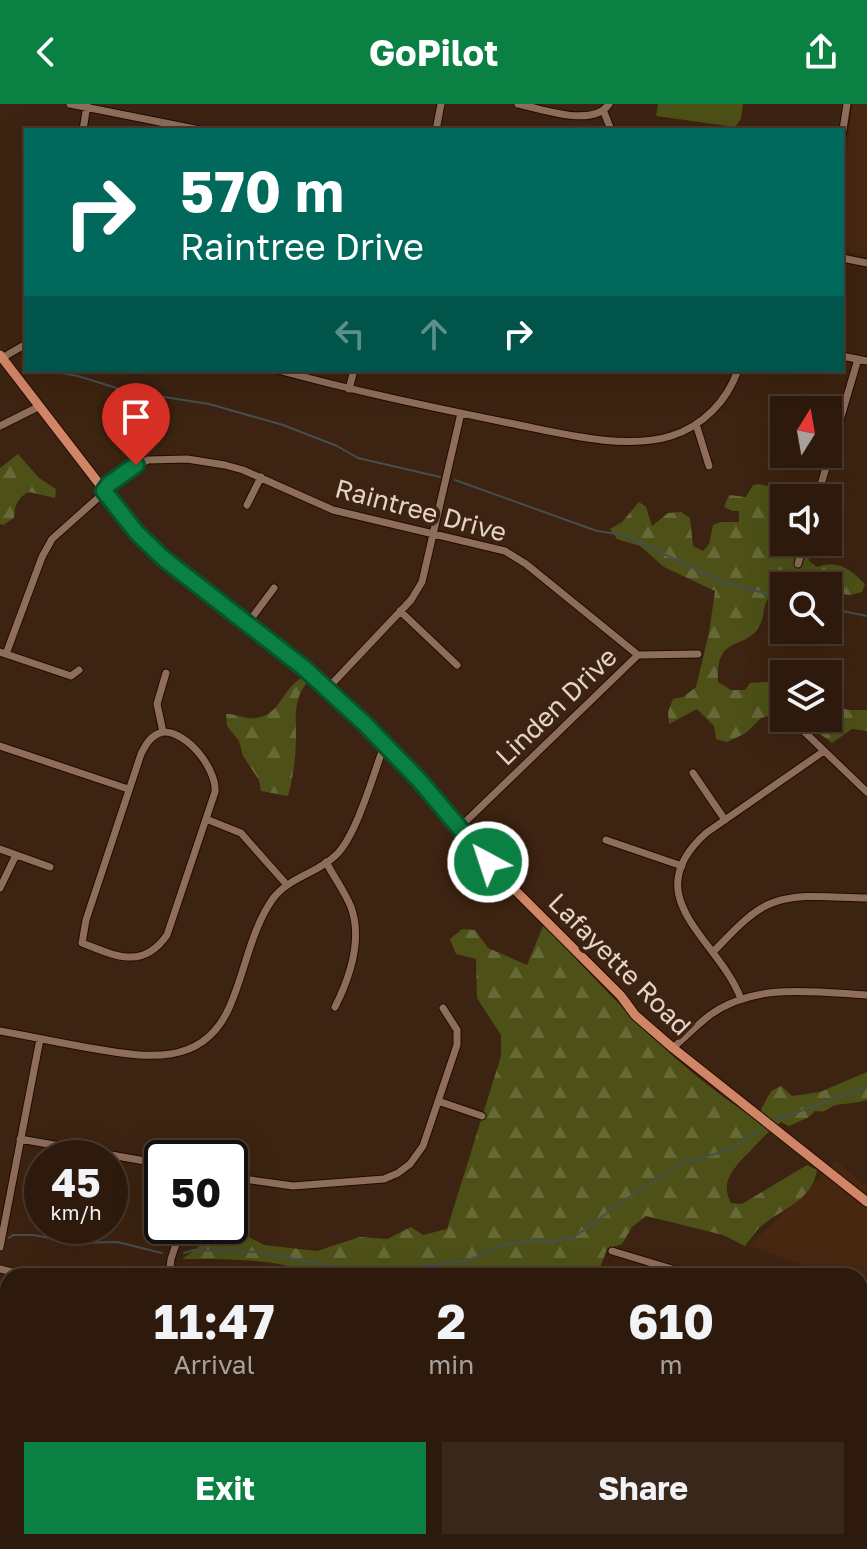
<!DOCTYPE html>
<style>
body{margin:0;font-family:"Golos Text",sans-serif;background:#3a271b;color:#f1f3f6;height:100vh;display:flex;flex-direction:column;font-size:30px;white-space:nowrap}
*{box-sizing:border-box;margin:0}
p{font-size:26px;color:#a7a19d}
.icon{flex:none;width:44px;height:44px;fill:none;stroke:currentColor;stroke-width:2;stroke-linecap:round;stroke-linejoin:round}
.map{position:relative;flex:1;overflow:hidden}
.sheet{position:absolute;left:0px;top:1164px;width:868px;height:282px;display:flex;flex-direction:column;background:#2e1a0d;border-radius:24px 24px 0 0;box-shadow:0 8px 32px #0002,0 0 0 2px #49382e}
.sheet>*{flex:none}
.banner{position:absolute;left:24px;top:24px;width:820px;height:244px;border-radius:0px;box-shadow:0 8px 32px #0002,0 0 0 2px #49382e;background:#00695c;color:#fff;overflow:hidden}
.needle{width:52px;rotate:11deg}
.tools{position:absolute;left:770px;top:292px;display:grid;gap:16px}
.tools a{display:grid;place-items:center;width:72px;height:72px;border-radius:0px;background:#2e1a0d;box-shadow:0 8px 32px #0002,0 0 0 2px #49382e;font-size:40px}
.speed{position:absolute;left:24px;top:1036px;display:flex;gap:16px;font-size:40px;font-weight:700;text-align:center}
.speed>*{display:grid;place-content:center;width:104px;height:104px;border-radius:50%;background:#2e1a0d;box-shadow:0 8px 32px #0002,0 0 0 2px #49382e;line-height:1}
.speed small{font-size:20px;font-weight:400}
.speed .limit{border:4px solid #111;border-radius:12px;background:#fff;color:#111}
.pin{position:absolute;display:grid;place-items:center;width:68px;height:68px;color:#fff;margin:-82px -34px;border-radius:50% 50% 50% 0;rotate:-45deg;box-shadow:0 0 8px #0007}
.pin .icon{rotate:45deg}
.me{position:absolute;width:88px;margin:-44px;rotate:320deg;stroke-linejoin:round;filter:drop-shadow(0 0 6px #0008)}
.turn{display:flex;align-items:center;gap:28px;height:168px;padding:0 24px;font-size:36px}
.turn .icon{width:104px;height:104px;stroke-width:2.5}
.turn b{display:block;font-size:56px;line-height:68px}
.lanes{display:flex;align-items:center;height:76px;padding:0 24px;background:#0003;justify-content:center;gap:40px;direction:ltr}
.lanes .off{opacity:.35}
.eta{display:flex;justify-content:space-evenly;align-items:center;height:136px;text-align:center}
.eta b{font-size:48px;font-weight:700;line-height:56px}
.primary-button{display:flex;gap:16px;margin-top:auto;padding:16px 24px}
.primary-button a{flex:1;height:92px;border-radius:0px;background:#0b8043;color:#fff;font-size:32px;font-weight:700;line-height:92px;text-align:center}
.primary-button a+a{background:#3a271b;color:#f1f3f6}
header{display:flex;justify-content:space-between;align-items:center;height:104px;padding:0 24px;background:#0b8043;color:#fff;font-size:36px;font-weight:700}
.map>svg:first-child{display:block}
.built{fill:#472710}
.forest{fill:url(#forest-firs)}
.pitch{fill:#4d5117}
.lines{fill:none;stroke-linecap:round;stroke-linejoin:round}
.stream{stroke:#444f50;stroke-width:2}
.minor-casing{stroke:#230b00;stroke-width:9}
.major-casing{stroke:#230b00;stroke-width:11}
.minor{stroke:#8d6e5a;stroke-width:7}
.major{stroke:#d08566;stroke-width:9}
.route-casing{stroke:#07532c;stroke-width:20}
.route{stroke:#0b8043;stroke-width:14}
.labels{text-anchor:middle;dominant-baseline:central;stroke-width:8;stroke-linejoin:round;paint-order:stroke}
.street-label{font-size:26px;fill:#e4d3c8;stroke:#3d2311}
</style>
<header><svg class="icon" aria-label="back" viewBox="0 0 24 24"><path d="M15 5l-7 7 7 7"/></svg>GoPilot<svg class="icon" aria-label="share" viewBox="0 0 24 24"><path d="M12 15V3M7 8l5-5 5 5M5 13v7h14v-7"/></svg></header>
<div class="map">
<svg width="867" height="1445" viewBox="0 0 867 1445">
<defs>
<pattern id="forest-firs" width="22" height="20" patternUnits="userSpaceOnUse" patternTransform="scale(2)"><rect width="22" height="20" fill="#4d5117"/><path d="M5 1l3.5 6h-7zM16 11l3.5 6h-7z" fill="#666937"/></pattern>
</defs>
<rect width="100%" height="100%" fill="#3d2311"/>
<path class="built" d="M853,0H867V151L851,148L842,141V81Z
M835,1056L867,1083V1193L860,1189V1172H833L749,1142L822,1072Z"/>
<path class="forest" d="M18,350L39,374L56,385L55,394L29,388C17,394 15,401 14,414L3,421L0,420V364Z
M759,380L767,382L778,393L768,424L784,429V438H801L807,447L809,457L817,463C838,455 851,466 865,480L862,488L850,491L828,488V482H816L812,479L804,482H784V487L772,489C760,503 767,510 758,524C743,547 716,530 718,578L731,586H745L750,579L784,577V608L761,614L746,629L727,638L716,635L714,622L697,605L669,620L668,608L673,595L683,593L696,583L709,529L715,487L664,463L640,442L617,435L610,425L622,418L639,398L646,403L652,422L668,409L681,408L690,414L693,442L703,447L709,440L713,421L721,418H739V407H732L724,403L729,391L746,393L753,381Z
M303,573L308,577C293,596 296,611 296,633C296,653 293,673 288,692L261,687L259,676L243,652L239,637L227,622L226,610C237,609 245,616 257,614C282,609 281,585 303,573Z
M828,600L848,606H867V627L852,625L832,639L799,614H828Z
M544,820C610,891 673,963 756,1015L771,987L781,982L792,992L820,988L867,968V996C859,999 837,1000 833,1002C825,1006 826,1009 815,1007L809,1013L789,1022L781,1018C769,1026 762,1035 752,1045C738,1060 718,1076 731,1099L742,1100L807,1061L817,1066C812,1099 778,1105 757,1126C753,1131 749,1137 745,1142L723,1131L646,1112L632,1123L622,1140L607,1145L597,1172H525L495,1169L487,1172H306C288,1152 210,1156 182,1155L205,1138L241,1129L264,1141L317,1147L360,1133L387,1135L411,1123L423,1131L447,1125L501,952V931L477,894L476,855L456,850L450,835L462,825L475,826L488,844L527,861Z
M239,1438H337L334,1445H237Z"/>
<path class="pitch" d="M658,0H743L741,15L735,23L656,12Z"/>
<g class="lines">
<path class="stream" d="M23,262L26,263
M45,266L78,272L126,287L209,300L283,321L337,342L358,354L440,373
M455,376L597,427L625,431L720,477L783,494
M828,504L867,512
M772,1017L867,983
M9,1134L13,1131H33L77,1139L117,1138L162,1149
M184,1149L193,1146L258,1148L338,1163L388,1167L469,1156L500,1142L532,1136L550,1138L573,1134L628,1094L681,1060L728,1046L764,1023
M331,1172L340,1165
M867,1375V1377
M300,1438L301,1445"/>
<g class="minor-casing">
<path id="minor" d="M70,0L200,26
M518,0C543,5 593,24 609,0
M604,8L611,26
M83,26L87,1
M436,26L441,0
M842,32L847,0
M842,154L867,159
M842,252L867,257
M2,254L26,240
M278,266C354,287 431,303 509,319C556,328 624,347 671,332C703,322 727,297 738,266
M349,285L354,266
M696,320L709,362
M0,322L38,303
M817,394L858,255
M247,401L261,373
M798,460L804,438
M400,507L457,561
M248,519L274,484
M0,548L71,572L79,566
M6,550L42,453L52,435L99,393L109,380L125,367L148,356L187,355L225,361L243,366L333,406L505,447L526,460L638,551
M328,584L411,496L422,478L461,309
M790,614L867,688
M163,628C187,627 217,665 215,688L167,831C142,867 114,851 82,839L86,816L141,650C146,640 151,631 163,628Z
M163,628L157,600L166,569
M0,642L128,685
M693,669L725,716
M206,715L241,729L287,781
M459,724L638,551L698,550
M606,736L682,762
M0,745L50,763
M326,758C334,773 345,788 351,803C363,836 350,873 335,903
M0,784L16,751
M713,848C730,831 749,808 772,799C801,788 836,794 867,794
M741,895C719,835 634,794 706,729L824,647
M0,927C28,932 56,938 84,943C139,952 201,967 229,904C245,869 250,828 272,796C288,773 317,770 336,751C357,731 374,668 385,639
M673,944C685,933 697,921 710,911C756,878 815,888 867,891
M438,997L482,1012
M20,1035L162,1060
M230,1073L293,1082L384,1075L398,1069L410,1060L423,1042L457,941V926L443,904
M0,1143L40,935
M612,1147L695,1172
M0,1165L28,1172
M169,1172L171,1155L182,1122
M860,1237L867,1214
M0,1314L8,1316
M0,1408L8,1409
M165,1438L194,1445
M573,1438L595,1445
M826,1438L827,1445
M208,1445L212,1438
M393,1445L395,1438
M750,1445L752,1438"/>
</g>
<g class="major-casing">
<path id="major" d="M0,251L137,429L163,454L328,584L420,677L484,755L621,892L635,911L673,944L867,1098"/>
</g>
<use href="#minor" class="minor"/>
<use href="#major" class="major"/>
</g>
<g class="lines">
<g class="route-casing">
<path id="route" d="M136,361L109,380L104,387L137,429L163,454L304,564L365,620L420,677L488,758"/>
</g>
<use href="#route" class="route"/>
</g>
<g class="labels">
<g class="street-label">
<text transform="translate(421 406) rotate(15)">Raintree Drive</text>
<text transform="translate(556 602) rotate(-44)">Linden Drive</text>
<text transform="translate(620 860) rotate(45)">Lafayette Road</text>
</g>
</g>
</svg>
<div class="tools">
<a><svg class="needle" viewBox="-14 -14 28 28"><path d="M0-13l5 13h-10z" fill="#e53935"/><path d="M0 13l5-13h-10z" fill="#a7a19d"/></svg></a>
<a><svg class="icon" aria-label="sound" viewBox="0 0 24 24"><path d="M4 9h4l5-4v14l-5-4H4zM17 9q2 3 0 6"/></svg></a>
<a><svg class="icon" aria-label="search" viewBox="0 0 24 24"><circle cx="10" cy="10" r="6"/><path d="M15 15l6 6"/></svg></a>
<a><svg class="icon" aria-label="layers" viewBox="0 0 24 24"><path d="M12 4l9 5-9 5-9-5zM3 14l9 5 9-5"/></svg></a>
</div>
<div class="speed"><div>45<small>km/h</small></div><div class="limit">50</div></div>
<div class="pin" style="left:136px;top:361px;background:#d93025"><svg class="icon" aria-label="arrive" viewBox="0 0 24 24"><path d="M6 21V4h12l-3 4 3 4H6"/></svg></div>
<svg class="me" style="left:488px;top:758px" viewBox="-20 -20 40 40"><circle r="17" fill="#0b8043" stroke="#fff" stroke-width="3"/><path d="M0-11L8 9 0 5-8 9z" fill="#fff"/></svg>
<div class="banner">
<div class="turn"><svg class="icon" aria-label="right" viewBox="0 0 24 24"><path d="M7 20v-9h11M14 6l5 5-5 5"/></svg><div><b>570 m</b>Raintree Drive</div></div>
<div class="lanes"><svg class="icon off" aria-label="left" viewBox="0 0 24 24"><path d="M17 20v-9H6M10 6l-5 5 5 5"/></svg><svg class="icon off" aria-label="ahead" viewBox="0 0 24 24"><path d="M12 20V5M6 11l6-6 6 6"/></svg><svg class="icon" aria-label="right" viewBox="0 0 24 24"><path d="M7 20v-9h11M14 6l5 5-5 5"/></svg></div>
</div>
<section class="sheet">
<div class="eta">
<div><b>11:47</b><p>Arrival</p></div>
<div><b>2</b><p>min</p></div>
<div><b>610</b><p>m</p></div>
</div>
<div class="primary-button"><a>Exit</a><a>Share</a></div>
</section>
</div>
